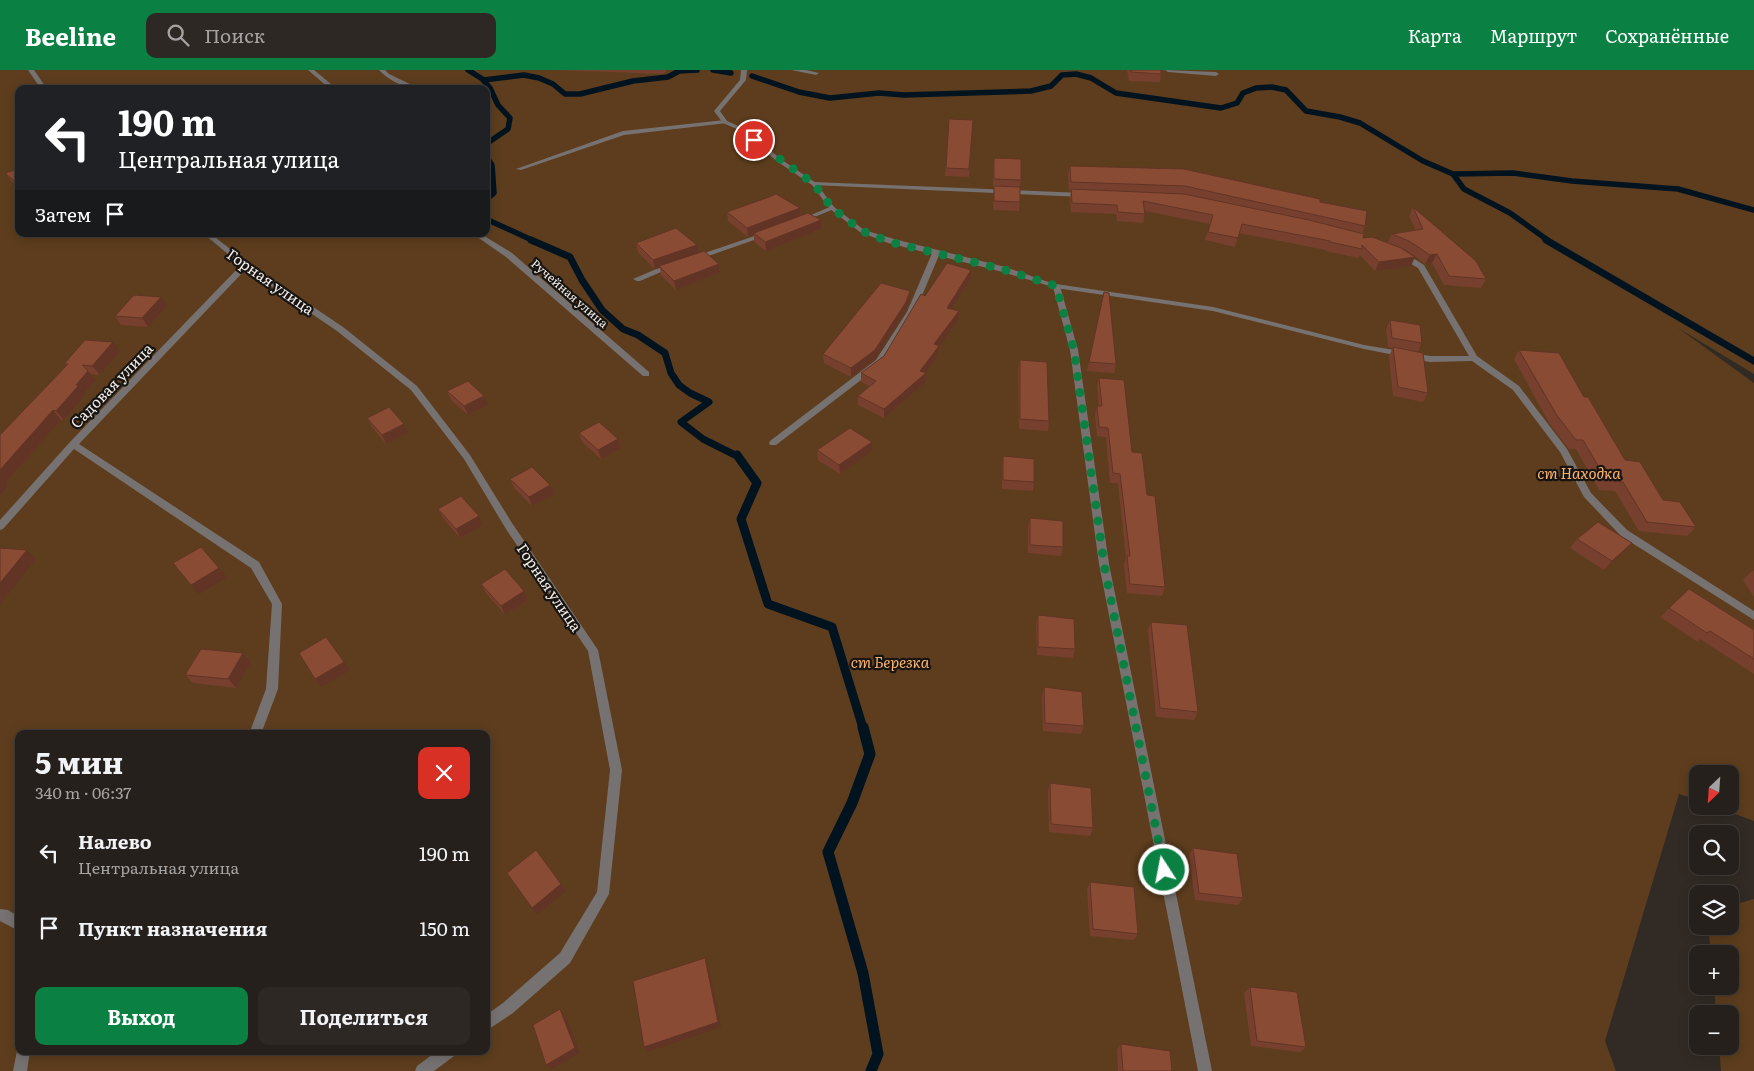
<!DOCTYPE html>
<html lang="ru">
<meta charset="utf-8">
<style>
body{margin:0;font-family:Literata,serif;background:#2e2825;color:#f1f3f6;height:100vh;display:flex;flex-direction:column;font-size:19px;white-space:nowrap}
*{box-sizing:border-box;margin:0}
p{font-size:16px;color:#a4a3a3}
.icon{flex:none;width:28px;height:28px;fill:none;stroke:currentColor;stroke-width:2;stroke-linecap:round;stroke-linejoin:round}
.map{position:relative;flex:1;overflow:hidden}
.panel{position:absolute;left:15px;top:660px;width:475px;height:325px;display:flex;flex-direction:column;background:#26201c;border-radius:10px;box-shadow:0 2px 12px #0003,0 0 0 1px #423e3b}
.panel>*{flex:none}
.hud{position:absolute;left:15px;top:15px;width:475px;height:152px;border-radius:10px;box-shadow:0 2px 12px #0003,0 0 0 1px #423e3b;background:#202124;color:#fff;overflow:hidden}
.needle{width:32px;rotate:205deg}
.controls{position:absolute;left:1689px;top:695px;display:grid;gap:10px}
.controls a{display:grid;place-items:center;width:50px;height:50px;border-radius:10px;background:#26201c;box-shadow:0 2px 12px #0003,0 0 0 1px #423e3b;font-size:25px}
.pin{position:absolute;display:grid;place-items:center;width:42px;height:42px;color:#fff;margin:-21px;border:2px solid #fff;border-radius:50%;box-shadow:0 1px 5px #0007}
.me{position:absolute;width:55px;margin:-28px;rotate:349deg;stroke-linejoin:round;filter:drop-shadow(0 0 4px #0008)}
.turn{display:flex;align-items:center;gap:18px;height:105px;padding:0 20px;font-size:22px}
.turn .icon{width:65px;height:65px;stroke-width:2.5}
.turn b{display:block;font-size:35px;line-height:42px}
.then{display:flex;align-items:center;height:48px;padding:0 20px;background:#0003;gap:10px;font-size:19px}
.round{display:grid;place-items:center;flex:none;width:52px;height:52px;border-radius:10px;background:#2e2825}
.head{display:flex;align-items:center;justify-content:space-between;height:85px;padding:0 20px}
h1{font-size:30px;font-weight:700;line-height:38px}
.primary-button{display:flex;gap:10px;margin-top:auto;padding:10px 20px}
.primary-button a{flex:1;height:58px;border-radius:10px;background:#0b8043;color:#fff;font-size:20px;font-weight:700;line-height:58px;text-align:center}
.primary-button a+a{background:#2e2825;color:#f1f3f6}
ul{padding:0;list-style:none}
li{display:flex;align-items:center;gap:15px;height:75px;padding:0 20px}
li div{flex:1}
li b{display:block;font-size:19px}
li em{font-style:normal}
header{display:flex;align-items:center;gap:30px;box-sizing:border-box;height:70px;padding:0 25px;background:#0b8043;color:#fff}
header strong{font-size:24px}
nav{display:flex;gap:28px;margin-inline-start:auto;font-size:18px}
.search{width:350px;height:45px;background:#2e2825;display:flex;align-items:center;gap:12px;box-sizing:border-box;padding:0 18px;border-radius:10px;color:#a4a3a3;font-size:19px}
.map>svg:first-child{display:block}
.green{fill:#5d3d1d;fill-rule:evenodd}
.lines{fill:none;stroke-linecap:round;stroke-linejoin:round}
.stream-far3{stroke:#021320;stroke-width:5.5}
.stream-far2{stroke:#021320;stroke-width:7}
.stream-far1{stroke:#021320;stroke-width:9}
.stream{stroke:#021320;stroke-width:11}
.lane{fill:#777272;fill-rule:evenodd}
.street{fill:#777272;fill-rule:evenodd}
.wall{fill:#77402e}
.shaded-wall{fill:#613425}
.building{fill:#8a4b35;stroke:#613425}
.route{stroke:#0b8043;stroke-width:9;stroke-dasharray:0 16.2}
.labels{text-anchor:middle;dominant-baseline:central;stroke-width:4.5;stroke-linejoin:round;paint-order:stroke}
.far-street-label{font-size:12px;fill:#f3eeea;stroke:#171411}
.street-label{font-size:15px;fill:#f3eeea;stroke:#171411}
.park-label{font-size:15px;font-style:italic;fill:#fcb46d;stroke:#171411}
</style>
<header>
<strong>Beeline</strong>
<div class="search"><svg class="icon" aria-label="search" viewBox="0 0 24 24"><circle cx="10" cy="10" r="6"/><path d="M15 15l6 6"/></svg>Поиск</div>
<nav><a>Карта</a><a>Маршрут</a><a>Сохранённые</a></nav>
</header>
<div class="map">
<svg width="1754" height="1001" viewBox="0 0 1754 1001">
<rect width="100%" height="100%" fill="#322b25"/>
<path class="green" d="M0,0H1754V304L1678,258L1754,313V751L1714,736H1730V704H1698L1697,730L1679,724L1605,971L1616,1001H0ZM19,19H486V164H19ZM19,664H486V981H19Z
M1754,829V1001H1721L1719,976H1730V944H1716L1714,916H1730V884H1711L1708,856H1730V836Z"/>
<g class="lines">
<path class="stream-far3" d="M468,0L484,10L524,5L539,8L553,14L565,24H580L633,11L668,7L679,1L697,0
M713,0L731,3
M752,6L799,22L830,28L879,23L904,25L1031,21L1051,16L1062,5L1076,4L1091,8L1116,23L1221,38L1237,33L1243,23L1256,18L1272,17L1286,20L1306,41L1340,47L1360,53L1423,91L1453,104L1464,119L1510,143L1549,171
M483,10L490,18L498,35L510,48L508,59L486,74
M486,86L492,95L494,123L486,130
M1453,104L1513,103L1572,111L1678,119L1754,140
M486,149L534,171"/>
<path class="stream-far2" d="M531,170L570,187L582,210L602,240L623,259L638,265L665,283L671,303L679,315L690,323L709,332L681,352L703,369L737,386
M1546,170L1754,291"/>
<path class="stream-far1" d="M737,385L757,413L741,449L768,534L832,557L863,658"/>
<path class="stream" d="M863,657L870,684L852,733L828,782L863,903L878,984L871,1001"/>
<path class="lane" d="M28,0H34L47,19H41Z
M379,0H385L389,4L420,19C406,19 388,10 379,0Z
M791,0H806L819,3L816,5Z
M1165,0L1216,2L1219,4L1216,6L1168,2Z
M725,50L727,51V53L624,65L521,100L516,99L623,61Z
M814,112L1083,123L1086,125L1083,127L812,115V113Z
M832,136L835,138L834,139L802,152L797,151Z
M766,162L768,163V165L697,190L690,188Z
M204,164H211L248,193L343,257L417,316L470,385L512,453L598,580L622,700L609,824L570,893L513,943L486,961V945L503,933L560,883L597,822L610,700L588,581L506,459L464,389L411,320L337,261L246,199L79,374L259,492L282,534L278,619L261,664H249L266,619L272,534L251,498L74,379L3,459L0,460V450L70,372L241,195Z
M933,181L940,183L915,242L882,294L776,375H770L769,373L770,371L876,290L907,242Z
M1399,183H1405L1424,195L1477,286L1519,316L1567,379L1591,423L1627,460L1754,541V550L1621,466L1584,427L1560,382L1513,320L1472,291L1430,292L1364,279L1213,241L1056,218L1052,216L1056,214L1213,237L1364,275L1430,286H1469L1418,198L1399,187Z
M668,194H671L675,196L640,211H637L633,209Z
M0,839L8,840L19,847V861L0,851Z
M18,976L19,981H30L27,1001H13Z
M437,981H456L454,986L434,1001H415L417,996Z"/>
<path class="street" d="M308,0H314L337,19H330Z
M741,0H747L746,10L720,41L727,51L743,58L782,90L816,113L834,137L864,160L894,169L1005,197L1060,216L1078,280L1109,494L1212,1001H1198L1099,494L1070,280L1053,217L999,201L888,173L860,162L830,139L812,115L778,92L739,60L723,53L714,41L740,10Z
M473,164H481L512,183L649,302V306H643L506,187Z"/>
</g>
<path class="wall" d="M555,0H667L664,4Z
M1127,0H1161V4L1160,12L1129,11Z
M949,49L973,50L969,107L945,106Z
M994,88L1021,110L1020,117V132L1019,141L993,140L994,117H993V96Z
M1070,96L1320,132L1365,156L1362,164L1363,168L1388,172L1392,164L1416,160L1409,146L1413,137L1486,209L1481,218L1444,215L1432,193L1425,194L1405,179L1402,178L1411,196L1375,201L1360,185L1358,188L1326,181V180L1239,163L1235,177L1205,170L1210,154L1145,141V144L1143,153L1117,151L1116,144L1071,142L1070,128L1071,121H1069L1068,104Z
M19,99V118L12,112L5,103Z
M800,138L801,145L821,159L766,181L754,172V165L748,167L728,151L727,142Z
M636,173L698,183L719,194L720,202L676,220L661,205L660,198L655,199L638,182Z
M971,200L970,209L951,239L959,241L958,250L939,277L938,285L925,303H926V312L884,348L858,335V326L869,316L861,312V303L884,286L925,226Z
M910,221V230L905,241L875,289L851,307L824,293L823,284Z
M1104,222L1116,294L1114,303L1087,301Z
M167,236L148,257L121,255L115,246Z
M1390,250L1422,273L1418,281L1428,323L1423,332L1393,326L1389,286L1393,278L1388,277L1386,259Z
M1519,280L1584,327L1625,390L1663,430L1696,457L1687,466L1639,461L1615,421L1599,420L1576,379H1569L1549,353L1514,289Z
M120,281L100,305L91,304L96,310L85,322L86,324L64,350H61L5,413L8,416L0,426V365L66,296L64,294Z
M1020,290L1049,351L1048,361L1019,359L1018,299Z
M1099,308L1132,382L1147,425L1165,517L1162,526L1127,523L1124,495L1126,488L1118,413H1110L1106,367L1097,366L1095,345L1097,336H1099L1097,317Z
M447,321L488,335L468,345L451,330Z
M367,348L404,354L408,363L386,374L372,357Z
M579,363L618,369L621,378L601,389L582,372Z
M872,372V381L840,404L818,390L817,380Z
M1003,386L1034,412L1033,421L1002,419V396Z
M510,409L550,415L554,424L532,436L514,418Z
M438,439L479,446L483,455L460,468L443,448Z
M1030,448L1063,477L1061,486L1028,483V457Z
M1577,469L1624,482L1604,500L1570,478Z
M1752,501H1754V527L1743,510Z
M481,514L524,521L528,530L505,545L486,523Z
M1689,519L1754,560V604L1700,569L1698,572L1660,547Z
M1038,545L1075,579L1073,588L1037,585L1036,554Z
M1151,552L1198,642L1194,650L1156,647L1148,560Z
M243,583L251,592L236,618L193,613L185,605Z
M1044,617L1084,656L1081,664L1043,661L1042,626Z
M1050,713L1093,758L1090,766L1049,762L1048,721Z
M1193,778L1243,828L1238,835L1195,830L1189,786Z
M1090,812L1138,864L1134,870L1090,866L1087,819Z
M1250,917L1306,977L1300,982L1251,976L1244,923Z
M1121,974L1172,1001H1118L1117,980Z"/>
<path class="shaded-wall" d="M800,138L801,147L754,163V165L748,167L747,158Z
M821,150V159L766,181L765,172Z
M697,175L699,184L659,196L660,198L655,199L653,190Z
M1437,184L1432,193L1425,194L1430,185Z
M1415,187L1411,196L1375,201L1379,192Z
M719,194L720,202L676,220L674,211Z
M971,200L970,209L946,247L947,238Z
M910,221V230L905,241L875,289L851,307V298Z
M161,227L167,236L148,257L142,248Z
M959,241L958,250L939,277L938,285L924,305L926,303V312L884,348V339L920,301L934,274Z
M113,272L120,281L100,305L92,296Z
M88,301L96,310L85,322L86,324L64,350L56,341L76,315Z
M484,326L488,335L468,345L464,336Z
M53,340L61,350L5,413L8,416L0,426V400Z
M404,354L408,363L386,374L382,365Z
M618,369L621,378L601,389L598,380Z
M872,372V381L840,404L839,395Z
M550,415L554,424L532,436L529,427Z
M479,446L483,455L460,468L456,459Z
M1632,473L1624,482L1604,500L1612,491Z
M27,480L36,489L0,534V513Z
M219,498L227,507L199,524L191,515Z
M524,521L528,530L505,545L501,536Z
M326,567L350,600L322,617L315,609Z
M243,583L251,592L236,618L228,609Z
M561,814L566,821L537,845L532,838Z
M705,888L708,894L721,957L647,982L644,977Z
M560,939L565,945L580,983L552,999L546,995Z"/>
<path class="building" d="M1130,0H1161V4L1131,2Z
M949,49L973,50L969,99L946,98Z
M994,88L1021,89V110L994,109Z
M1070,96L1184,99L1320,129V132L1367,141L1365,156L1185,116L1071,112Z
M19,99V115L5,103Z
M994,116L1020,117V132L994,131Z
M1071,119L1184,124L1309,150L1364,164L1363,168L1372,167L1401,178L1415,187L1379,192L1362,175V179L1330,172V171L1242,154L1238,168L1208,162L1213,145L1143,131L1145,144L1118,142L1117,135L1072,133Z
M776,124L800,138L747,158L727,142L769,127Z
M1413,137L1476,191L1486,209L1449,206L1437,184L1430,185L1409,171L1392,164L1423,159Z
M808,143L821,150L765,172L754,163Z
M676,158L697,175L653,190L636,173Z
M704,181L719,194L674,211L659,196Z
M947,193L971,200L947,238L959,241L934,274L939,276L920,301L926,303L884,339L858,326L876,311L861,303L884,286L921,224L925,226Z
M881,213L910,221L906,232L875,280L851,298L823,284Z
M1104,222L1109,223L1116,294L1089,292Z
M134,225L161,227L142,248L115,246Z
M1390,250L1420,255L1422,273L1392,268Z
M85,270L113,272L92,296L82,295L88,301L76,315H79L56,341L53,340L0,400V365L68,294H64Z
M1393,277L1423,283L1428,323L1398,317Z
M1519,280L1559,283L1584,327H1588L1625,390L1640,392L1663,430L1680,432L1696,457L1647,452L1623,412L1607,411L1583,370H1576L1556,344Z
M1020,290L1047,292L1049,351L1020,349Z
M1099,308L1124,310L1132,382L1142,383L1147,425L1155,426L1165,517L1130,514L1127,486H1130L1120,404L1113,403L1108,358L1099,357L1097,336H1102Z
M468,311L484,326L464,336L447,321Z
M389,337L404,354L382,365L367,348Z
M599,352L618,369L598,380L579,363Z
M850,358L872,372L839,395L817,380Z
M1003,386L1034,389V412L1003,410Z
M532,397L550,415L529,427L510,409Z
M461,426L479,446L456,459L438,439Z
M1030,448L1063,451V477L1030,475Z
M1598,452L1632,473L1612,491L1577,469Z
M201,477L219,498L191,515L173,493Z
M0,478L27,480L0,513Z
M505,499L524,521L501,536L481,514Z
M1689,519L1754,560V589L1710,561L1707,563L1669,538Z
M1038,545L1074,549L1075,579L1038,577Z
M1151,552L1187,555L1198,642L1160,638Z
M326,567L344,592L315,609L299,583Z
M201,579L243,583L228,609L185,605Z
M1044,617L1082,622L1084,656L1045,653Z
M1050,713L1091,718L1093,758L1051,754Z
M1193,778L1237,784L1243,828L1199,823Z
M536,780L561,814L532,838L507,803Z
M1090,812L1134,817L1138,864L1093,859Z
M705,888L718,952L644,977L633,911Z
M1250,917L1297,922L1306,977L1257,971Z
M560,939L575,978L546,995L533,955Z
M1121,974L1170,981L1172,1001H1123Z"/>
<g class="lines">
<path class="route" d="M754,70L814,114L832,138L862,161L890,172L1002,199L1056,216L1074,280L1104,494L1164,800"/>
</g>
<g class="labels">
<g class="far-street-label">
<text transform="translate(570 223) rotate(41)">Ручейная улица</text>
</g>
<g class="street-label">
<text transform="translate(271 211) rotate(35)">Горная улица</text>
<text transform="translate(111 315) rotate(-46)">Садовая улица</text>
<text transform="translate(550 517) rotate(56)">Горная улица</text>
</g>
<g class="park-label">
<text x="1579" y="402">ст Находка</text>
<text x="890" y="591">ст Березка</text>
</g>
</g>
</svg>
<div class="controls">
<a><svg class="needle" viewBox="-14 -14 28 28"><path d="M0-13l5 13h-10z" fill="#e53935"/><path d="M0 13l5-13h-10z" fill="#a4a3a3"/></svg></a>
<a><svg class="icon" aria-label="search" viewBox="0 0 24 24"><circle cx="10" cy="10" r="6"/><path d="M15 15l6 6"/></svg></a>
<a><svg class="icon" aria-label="layers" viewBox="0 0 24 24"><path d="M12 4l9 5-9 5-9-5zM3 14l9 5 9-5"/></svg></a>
<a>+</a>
<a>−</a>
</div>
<div class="pin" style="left:754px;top:70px;background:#d93025"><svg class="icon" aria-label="arrive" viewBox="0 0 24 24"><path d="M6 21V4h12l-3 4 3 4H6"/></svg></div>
<svg class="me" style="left:1164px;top:800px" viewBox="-20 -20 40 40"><circle r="17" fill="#0b8043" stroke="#fff" stroke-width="3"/><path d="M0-11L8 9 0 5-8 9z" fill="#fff"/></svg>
<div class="hud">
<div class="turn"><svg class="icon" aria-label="left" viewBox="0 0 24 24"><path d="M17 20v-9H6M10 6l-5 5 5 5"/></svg><div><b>190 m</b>Центральная улица</div></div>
<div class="then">Затем<svg class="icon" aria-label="arrive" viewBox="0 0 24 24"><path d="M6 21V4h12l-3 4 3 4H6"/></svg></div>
</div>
<section class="panel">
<div class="head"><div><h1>5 мин</h1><p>340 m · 06:37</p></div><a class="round" style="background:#d93025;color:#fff"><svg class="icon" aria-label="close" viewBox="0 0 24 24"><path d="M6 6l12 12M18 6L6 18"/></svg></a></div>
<ul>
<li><svg class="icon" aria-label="left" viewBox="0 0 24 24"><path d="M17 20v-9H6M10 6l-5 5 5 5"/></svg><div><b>Налево</b><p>Центральная улица</p></div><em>190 m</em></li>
<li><svg class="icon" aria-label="arrive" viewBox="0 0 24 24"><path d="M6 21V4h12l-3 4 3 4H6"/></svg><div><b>Пункт назначения</b></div><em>150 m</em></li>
</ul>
<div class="primary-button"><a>Выход</a><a>Поделиться</a></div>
</section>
</div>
